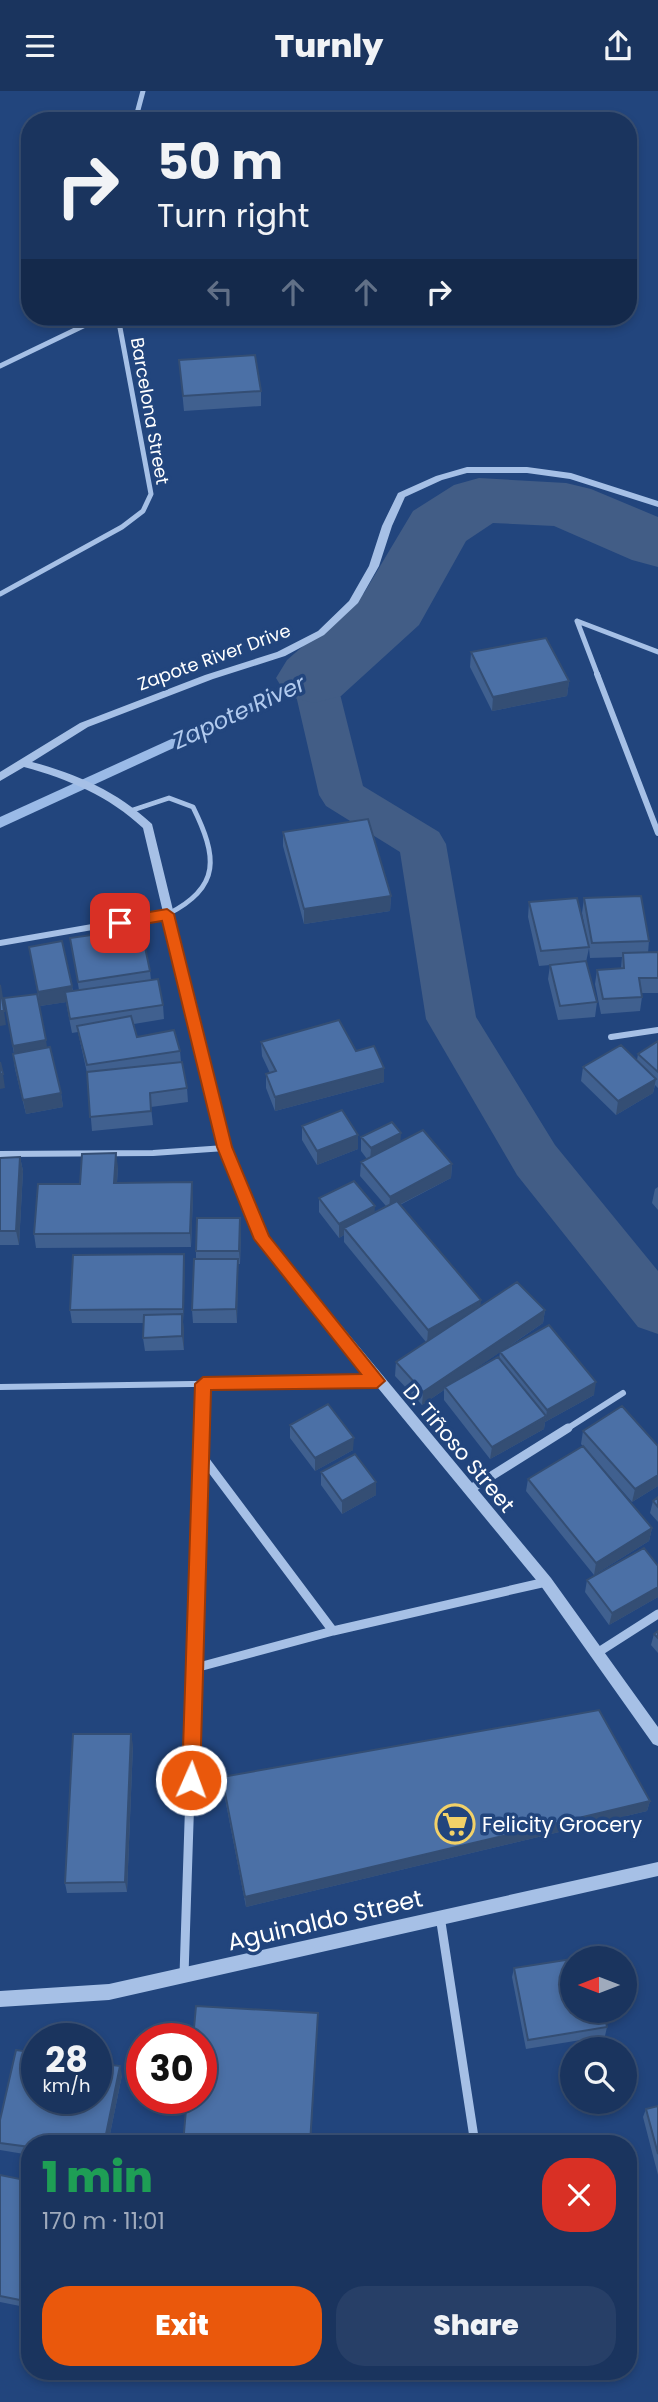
<!DOCTYPE html>
<meta charset="utf-8">
<style>
body{margin:0;font-family:Poppins,sans-serif;background:#273f67;color:#f1f3f6;height:100vh;display:flex;flex-direction:column;font-size:26px;white-space:nowrap}
*{box-sizing:border-box;margin:0}
p{font-size:23px;color:#9faabc}
.icon{flex:none;width:38px;height:38px;fill:none;stroke:currentColor;stroke-width:2;stroke-linecap:round;stroke-linejoin:round}
.map{position:relative;flex:1;overflow:hidden}
.details{position:absolute;left:21px;top:2044px;width:616px;height:245px;display:flex;flex-direction:column;background:#1a345e;border-radius:28px;box-shadow:0 4px 10px #0003,0 0 0 2px #384f73}
.details>*{flex:none}
.guide{position:absolute;left:21px;top:21px;width:616px;height:214px;border-radius:28px;box-shadow:0 4px 10px #0003,0 0 0 2px #384f73;background:#1a345e;color:#f1f3f6;overflow:hidden}
.needle{width:46px;rotate:270deg}
.controls{position:absolute;left:560px;top:1855px;display:grid;gap:14px}
.controls a{display:grid;place-items:center;width:77px;height:77px;border-radius:50%;background:#1a345e;box-shadow:0 4px 10px #0003,0 0 0 2px #384f73;font-size:35px}
.speed{position:absolute;left:21px;top:1932px;display:flex;gap:14px;font-size:35px;font-weight:700;text-align:center}
.speed>*{display:grid;place-content:center;width:91px;height:91px;border-radius:50%;background:#1a345e;box-shadow:0 4px 10px #0003,0 0 0 2px #384f73;line-height:1}
.speed small{font-size:18px;font-weight:400}
.speed .limit{border:10px solid #d22;background:#fff;color:#111}
.pin{position:absolute;display:grid;place-items:center;width:60px;height:60px;color:#fff;margin:-30px;border-radius:14px;box-shadow:0 4px 10px #0006}
.me{position:absolute;width:77px;margin:-38px;rotate:2deg;stroke-linejoin:round;filter:drop-shadow(0 0 5px #0008)}
.turn{display:flex;align-items:center;gap:24px;height:147px;padding:0 21px;font-size:32px}
.turn .icon{width:91px;height:91px;stroke-width:2.5}
.turn b{display:block;font-size:49px;line-height:60px}
.lanes{display:flex;align-items:center;height:66px;padding:0 21px;background:#0003;justify-content:center;gap:35px;direction:ltr}
.lanes .off{opacity:.35}
.round{display:grid;place-items:center;flex:none;width:74px;height:74px;border-radius:28px;background:#273f67}
.headline{display:flex;align-items:center;justify-content:space-between;height:119px;padding:0 21px}
h1{font-size:42px;font-weight:800;line-height:52px;color:#1e9e55}
.action{display:flex;gap:14px;margin-top:auto;padding:14px 21px}
.action a{flex:1;height:80px;border-radius:28px;background:#ea580c;color:#fff;font-size:28px;font-weight:800;line-height:80px;text-align:center}
.action a+a{background:#273f67;color:#f1f3f6}
header{display:flex;justify-content:space-between;align-items:center;height:91px;padding:0 21px;background:#1a345e;font-size:32px;font-weight:800}
.map>svg:first-child{display:block}
.lines{fill:none;stroke-linecap:round;stroke-linejoin:round}
.stream{fill:#9abae7;fill-rule:evenodd}
.canal{fill:#425d86;fill-rule:evenodd}
.river{fill:#425d86;fill-rule:evenodd}
.service{stroke:#a6c0e6;stroke-width:5}
.minor-far2{stroke:#a6c0e6;stroke-width:5}
.minor-far1{stroke:#a6c0e6;stroke-width:6}
.minor{stroke:#a6c0e6;stroke-width:9}
.tertiary{fill:#a6c0e6;fill-rule:evenodd}
.wall{fill:#40608f;fill-rule:evenodd}
.shaded-wall{fill:#344e74}
.building{fill:#4b70a6;stroke:#344e74;stroke-width:2}
.route{fill:#ea580c;stroke:#983908;stroke-width:2}
.labels{text-anchor:middle;dominant-baseline:central;stroke-width:7;stroke-linejoin:round;paint-order:stroke}
.far-street-label{font-size:18px;fill:#fff;stroke:#22457d}
.street-label{font-size:21px;fill:#fff;stroke:#22457d}
.poi-label{font-size:21px;fill:#fff;stroke:#22457d;text-anchor:start}
.water-label{font-size:23px;font-style:italic;fill:#b1caee;stroke:#22457d}
.near-street-label{font-size:24px;fill:#fff;stroke:#22457d}
</style>
<header><svg class="icon" aria-label="menu" viewBox="0 0 24 24"><path d="M4 6h16M4 12h16M4 18h16"/></svg>Turnly<svg class="icon" aria-label="share" viewBox="0 0 24 24"><path d="M12 15V3M7 8l5-5 5 5M5 13v7h14v-7"/></svg></header>
<div class="map">
<svg width="658" height="2311" viewBox="0 0 658 2311">
<rect width="100%" height="100%" fill="#22457d"/>
<g class="lines">
<path class="stream" d="M314,583L320,587L319,590L0,737V726Z"/>
<path class="canal" d="M314,572L330,577L336,587L363,695L439,741L446,753L476,926L555,1054L658,1180V1243L638,1236L517,1084L426,928L400,761L326,715L319,704L292,587L298,577Z"/>
<path class="river" d="M479,387L566,392L591,398L658,426V476L632,469L554,435L493,432L466,450L419,534L341,605L314,612L287,605L276,587L287,569L364,502L413,420L454,394Z"/>
<path class="service" d="M133,719L169,707L193,716C217,765 222,796 168,823"/>
<path class="minor-far2" d="M135,30L143,0
M0,275L102,226
M0,503L122,436L143,420L151,403L118,226
M577,530L598,585
M577,530L658,561"/>
<path class="minor-far1" d="M597,583L658,742
M0,852L167,823
M611,946L658,939
M0,1063L153,1062L225,1057
M0,1296L377,1290
M202,1339L203,1293
M565,1339L623,1302"/>
<path class="minor" d="M201,1364L333,1540
M469,1399L568,1337
M597,1562L658,1523
M195,1577L333,1540L546,1491
M440,1825L475,2053
M184,1884L202,1337"/>
<path class="tertiary" d="M467,376H527L571,382L658,410V416L570,388L527,382H467L442,389L405,406L392,435L379,475L358,512L324,544L285,565L213,588L88,636L32,671C77,683 118,701 152,733L231,1057L267,1145L551,1487L658,1636V1655L653,1653L541,1495L258,1151L219,1057L143,737C109,705 68,688 24,676L0,690V681L80,632L205,584L277,561L318,540L349,510L369,475L382,435L398,402L436,385Z
M658,1771V1785L109,1909L0,1916V1900L109,1893Z"/>
</g>
<path class="wall" d="M179,269L261,300V315L184,320Z
M471,561L569,590L567,605L492,620L470,576Z
M283,741L391,805L390,820L304,833L283,755Z
M584,807L649,850L648,862L658,861V902H641L642,906L640,920L601,923L595,893L597,879L621,877L622,866L590,867L589,857L586,871L597,911L595,926L558,929L548,888L550,874L539,875L528,826L529,811L588,853L582,822Z
M70,847L150,880L151,889L163,914L164,928L134,933L137,946L180,960L181,971L187,997L188,1011L151,1016L153,1034L92,1040L87,982L78,941L72,942L66,911L40,915L29,856L72,895L73,900L79,899Z
M4,907L47,957L61,1002L63,1016L26,1023L15,978L13,963H14Z
M658,950V997L655,994L653,1002L616,1024L581,990L583,976L637,969L638,963Z
M261,951L356,960L384,977V991L275,1020L266,997V983L270,982L262,965Z
M302,1035L358,1044V1058L317,1074L302,1049Z
M361,1046L401,1051L452,1073L451,1087L400,1114L480,1215L545,1219L543,1232L505,1258L594,1304L545,1331L544,1338L490,1368L444,1309V1299L422,1314L395,1285L396,1271L426,1251L344,1151V1144L339,1147L319,1121V1107L375,1121L386,1115L360,1085L361,1071L367,1068L361,1060ZM500,1261L499,1268L466,1284Z
M20,1066L23,1080L19,1154H0V1067Z
M118,1076L117,1092L193,1105L191,1156L36,1157L34,1143L80,1093Z
M658,1096V1119L652,1112L655,1098Z
M241,1141L240,1173H238L237,1232H193L192,1219L196,1168V1160Z
M184,1163L185,1177L183,1231L184,1259L145,1260L143,1247L144,1232H72L70,1219Z
M290,1334L353,1359L315,1380L290,1347Z
M583,1340L658,1355V1395L632,1411L581,1353Z
M321,1381L376,1391V1404L342,1423L321,1394Z
M528,1388L652,1437L649,1450L594,1484L526,1400Z
M658,1406V1431L650,1422L653,1410Z
M658,1475V1506L609,1534L585,1501L587,1489Z
M658,1540V1562L651,1554L654,1543Z
M133,1654L127,1801L67,1802L65,1792Z
M222,1686L650,1710L647,1720L246,1816L223,1697Z
M514,1877L607,1936L605,1945L526,1958L512,1886Z
M122,1984L108,2053H30V2064L0,2059V2029Z
M658,2015V2084L643,2026L646,2018Z
M0,2084L30,2090V2217L0,2211Z"/>
<path class="shaded-wall" d="M569,590L567,605L492,620L493,606Z
M391,805L390,820L304,833V818Z
M0,892L6,934L0,935Z
M72,895L74,910L40,915L38,901Z
M46,949L48,963L15,969L13,955Z
M384,977V991L275,1020V1006Z
M0,983H3L5,997L0,998Z
M656,988L653,1002L616,1024L618,1010Z
M61,1002L63,1016L26,1023L23,1009Z
M401,1042L400,1056L370,1071L371,1057Z
M358,1044V1058L317,1074V1060Z
M116,1062L118,1076L116,1106L114,1092Z
M20,1066L23,1080L19,1154L16,1140Z
M452,1073L451,1087L389,1119L390,1106Z
M192,1091L193,1105L191,1156L190,1142Z
M375,1115L374,1129L344,1137V1144L339,1147V1133Z
M240,1127L241,1141L240,1173L239,1160Z
M184,1163L185,1177L184,1231L183,1218Z
M238,1168V1181L237,1232L236,1218Z
M481,1209L480,1223L427,1252L428,1239Z
M545,1219L543,1232L446,1298L445,1296L444,1299L422,1314L423,1301Z
M182,1223L184,1237V1259L182,1245Z
M596,1291L594,1304L545,1331L544,1338L490,1368L492,1356L546,1326L547,1319Z
M354,1347L353,1359L315,1380V1367Z
M658,1384V1395L632,1411L635,1398Z
M376,1391V1404L342,1423V1410Z
M652,1437L649,1450L594,1484L596,1472Z
M658,1496V1506L609,1534L612,1522Z
M131,1643L133,1654L127,1801L125,1791Z
M650,1710L647,1720L246,1816L245,1806Z
M318,1922L311,2053H310Z
M120,1975L122,1984L108,2053H104Z"/>
<path class="building" d="M255,264L261,300L183,305L179,269Z
M546,547L569,590L493,606L471,561Z
M368,728L391,805L304,818L283,741Z
M641,805L649,850L592,852L584,807Z
M577,807L589,856L541,860L529,811Z
M141,837L150,880L78,891L70,847Z
M62,850L72,895L38,901L29,856Z
M658,861V887H639L642,906L603,908L597,879L624,877L623,862Z
M586,870L597,911L560,915L550,874Z
M158,888L163,914L70,928L65,901Z
M0,894L4,920H0Z
M37,903L46,949L13,955L4,907Z
M131,925L137,946L174,939L180,960L87,974L77,935Z
M339,929L356,960L374,955L384,977L275,1006L266,983L276,980L261,951Z
M658,950V981L638,963Z
M621,954L656,988L618,1010L583,976Z
M50,956L61,1002L23,1009L13,963Z
M0,971L3,983H0Z
M182,971L187,997L150,1002L151,1020L90,1026L87,981Z
M342,1019L358,1044L317,1060L302,1035Z
M392,1031L401,1042L371,1057L361,1046Z
M423,1039L452,1073L390,1106L361,1071Z
M116,1062L114,1092L192,1091L190,1142L34,1143L38,1093H80L82,1063Z
M20,1066L16,1140H0V1067Z
M354,1090L375,1115L339,1133L319,1107Z
M397,1110L481,1209L428,1239L344,1137Z
M197,1127H240L239,1160H196Z
M184,1163L183,1218L70,1219L73,1164Z
M194,1168H238L236,1218L192,1219Z
M517,1191L545,1219L423,1301L396,1271Z
M182,1223V1245L143,1247L144,1224Z
M549,1234L596,1291L547,1319L500,1261Z
M498,1266L546,1325L492,1356L445,1296Z
M328,1313L354,1347L315,1367L290,1334Z
M622,1315L658,1355V1384L635,1398L583,1340Z
M583,1355L652,1437L596,1472L528,1388Z
M355,1363L376,1391L342,1410L321,1381Z
M658,1406V1416L653,1410Z
M644,1457L658,1475V1496L612,1522L587,1489Z
M658,1540V1547L654,1543Z
M599,1619L650,1710L245,1806L222,1686Z
M73,1643H131L125,1791L65,1792Z
M591,1865V1867H575Z
M572,1868V1920H604L607,1936L528,1949L514,1877Z
M196,1915L318,1922L310,2053H183L187,2007H201V1948H193Z
M16,1959L37,1962V2007H96V1972L120,1975L104,2053H30V2056L0,2052V2029Z
M658,2015V2063L646,2018Z
M0,2084L30,2090V2211L0,2205Z"/>
<path class="route" d="M167,818L174,823L232,1056L269,1145L385,1290L377,1297L211,1299L200,1689L198,1695L191,1698L185,1695L182,1689L195,1293L203,1286L361,1283L254,1148L217,1056L162,830L120,837L112,832L120,826Z"/>
<defs>
<g id="supermarket-ring" transform="scale(2.0125)"><circle r="9.5" fill="#22457d" stroke="#f2d168" stroke-width="1.5"/><path d="M-6-5.5h2.5l.6 2H6L4.5 2H-2.5L-4.4-4H-6ZM-1.5 3.2a1.3 1.3 0 1 0 .1 0ZM3 3.2a1.3 1.3 0 1 0 .1 0Z" fill="#f2d168"/></g>
</defs>
<g fill-rule="evenodd">
<use href="#supermarket-ring" x="455" y="1733"/>
</g>
<g class="labels">
<g class="far-street-label">
<text transform="translate(150 320) rotate(80)">Barcelona Street</text>
<text transform="translate(214 566) rotate(-20)">Zapote River Drive</text>
</g>
<g class="street-label">
<text transform="translate(459 1357) rotate(50)">D. Tiñoso Street</text>
</g>
<g class="poi-label">
<text x="482" y="1733">Felicity Grocery</text>
</g>
<g class="water-label">
<text transform="translate(239 621) rotate(-25)">Zapote River</text>
</g>
<g class="near-street-label">
<text transform="translate(325 1829) rotate(-13)">Aguinaldo Street</text>
</g>
</g>
</svg>
<div class="controls">
<a><svg class="needle" viewBox="-14 -14 28 28"><path d="M0-13l5 13h-10z" fill="#e53935"/><path d="M0 13l5-13h-10z" fill="#9faabc"/></svg></a>
<a><svg class="icon" aria-label="search" viewBox="0 0 24 24"><circle cx="10" cy="10" r="6"/><path d="M15 15l6 6"/></svg></a>
</div>
<div class="speed"><div>28<small>km/h</small></div><div class="limit">30</div></div>
<div class="pin" style="left:120px;top:832px;background:#d93025"><svg class="icon" aria-label="arrive" viewBox="0 0 24 24"><path d="M6 21V4h12l-3 4 3 4H6"/></svg></div>
<svg class="me" style="left:191px;top:1689px" viewBox="-20 -20 40 40"><circle r="17" fill="#ea580c" stroke="#fff" stroke-width="3"/><path d="M0-11L8 9 0 5-8 9z" fill="#fff"/></svg>
<div class="guide">
<div class="turn"><svg class="icon" aria-label="right" viewBox="0 0 24 24"><path d="M7 20v-9h11M14 6l5 5-5 5"/></svg><div><b>50 m</b>Turn right</div></div>
<div class="lanes"><svg class="icon off" aria-label="left" viewBox="0 0 24 24"><path d="M17 20v-9H6M10 6l-5 5 5 5"/></svg><svg class="icon off" aria-label="ahead" viewBox="0 0 24 24"><path d="M12 20V5M6 11l6-6 6 6"/></svg><svg class="icon off" aria-label="ahead" viewBox="0 0 24 24"><path d="M12 20V5M6 11l6-6 6 6"/></svg><svg class="icon" aria-label="right" viewBox="0 0 24 24"><path d="M7 20v-9h11M14 6l5 5-5 5"/></svg></div>
</div>
<section class="details">
<div class="headline"><div><h1>1 min</h1><p>170 m · 11:01</p></div><a class="round" style="background:#d93025;color:#fff"><svg class="icon" aria-label="close" viewBox="0 0 24 24"><path d="M6 6l12 12M18 6L6 18"/></svg></a></div>
<div class="action"><a>Exit</a><a>Share</a></div>
</section>
</div>
